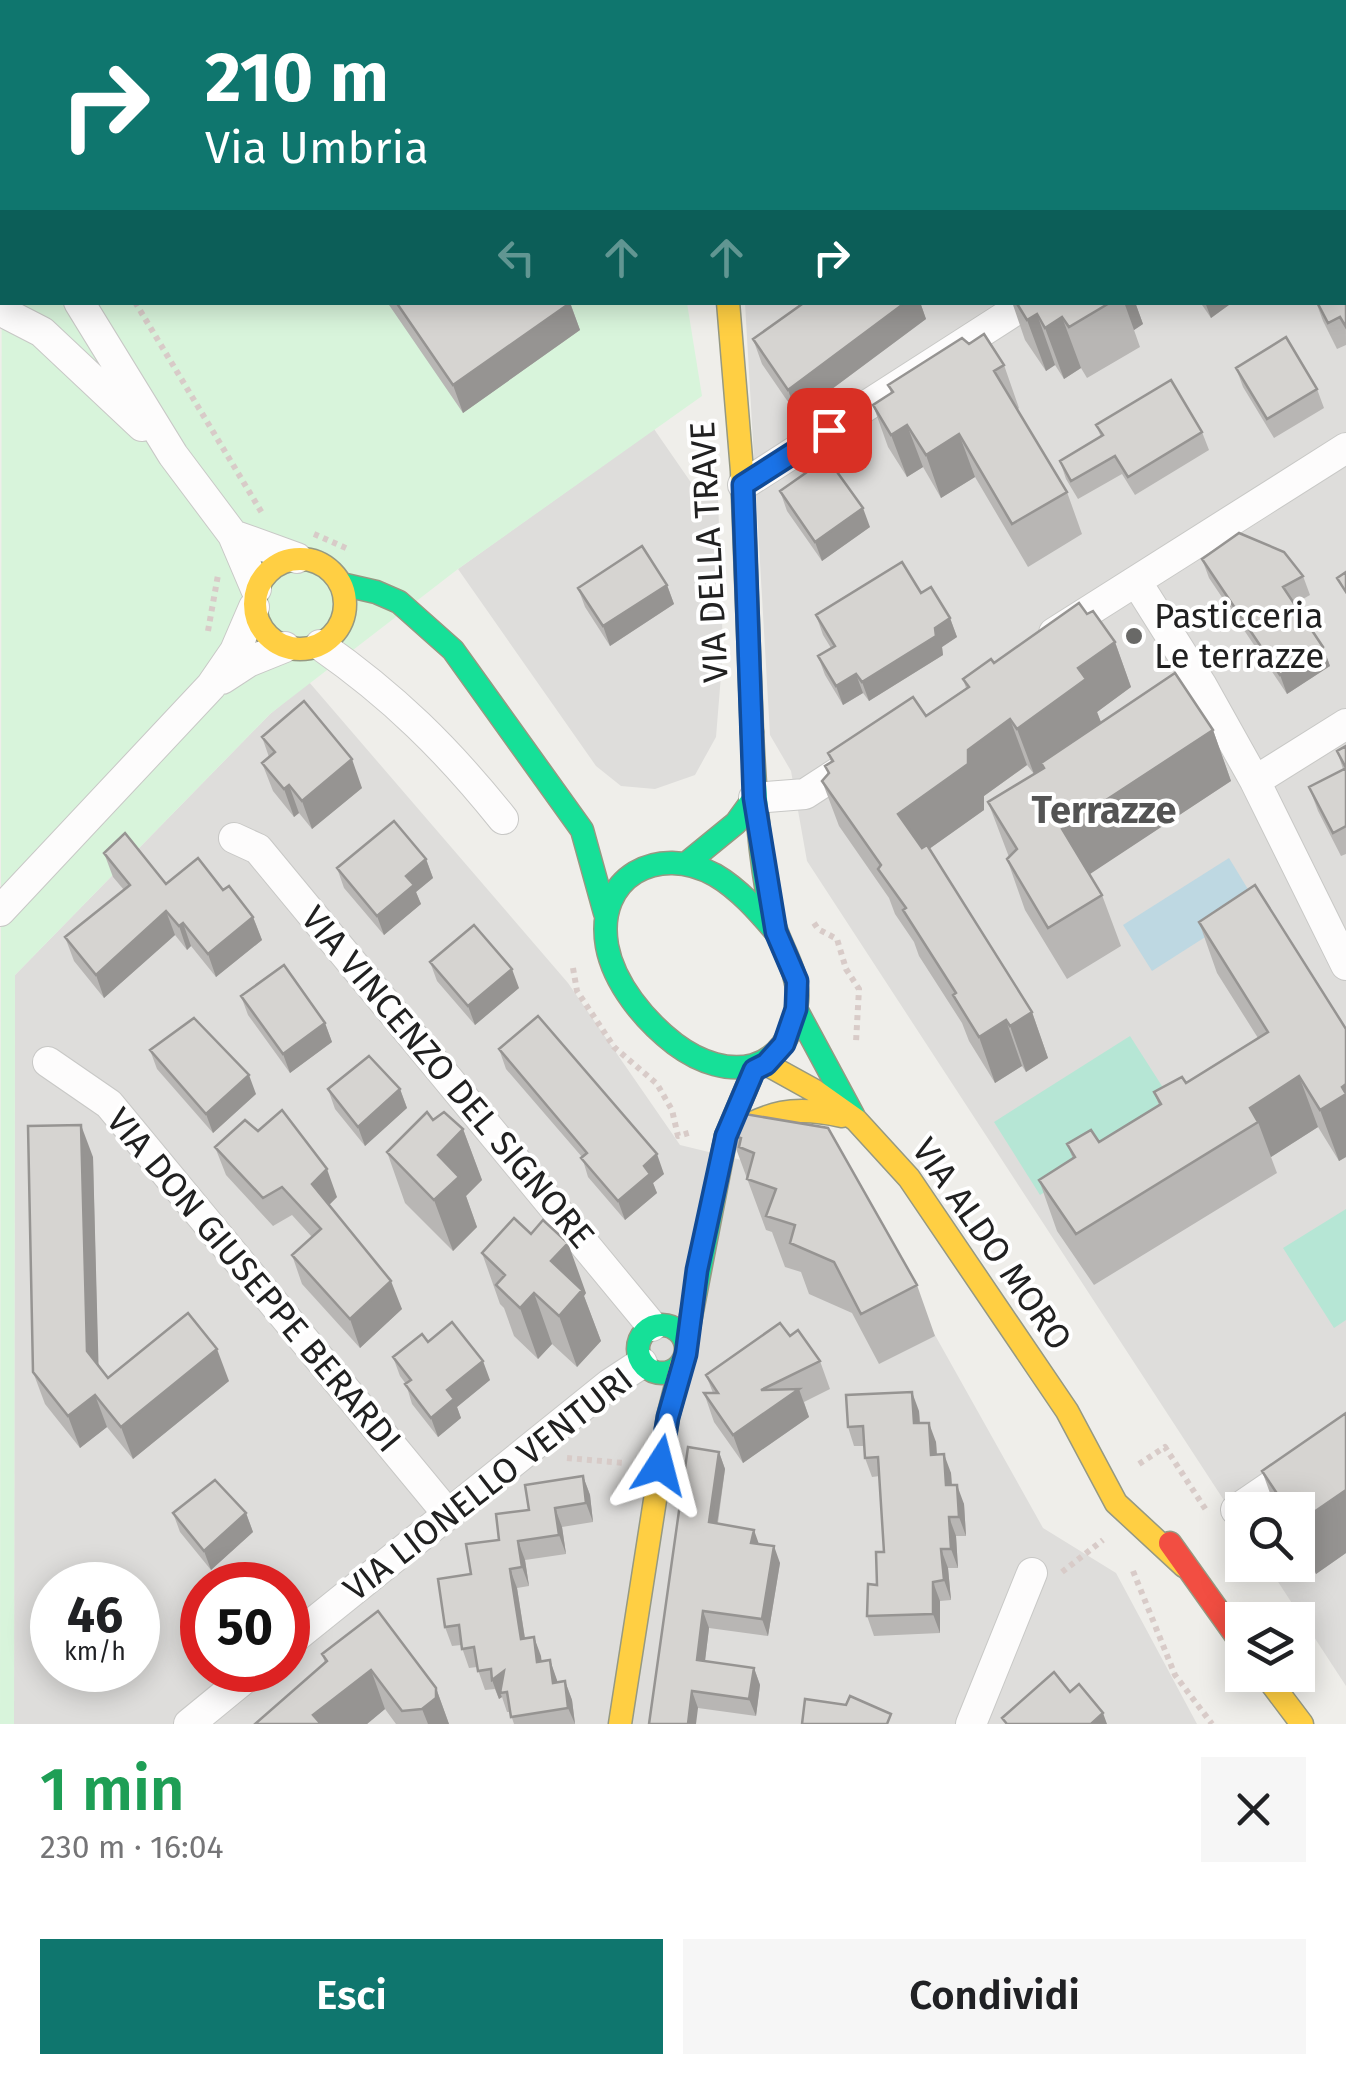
<!DOCTYPE html>
<html lang="it">
<meta charset="utf-8">
<style>
body{margin:0;font-family:"Fira Sans",sans-serif;background:#f6f6f6;color:#202124;height:100vh;display:flex;flex-direction:column;font-size:38px;white-space:nowrap}
*{box-sizing:border-box;margin:0}
p{font-size:32px;color:#757577}
.icon{flex:none;width:55px;height:55px;fill:none;stroke:currentColor;stroke-width:2;stroke-linecap:round;stroke-linejoin:round}
.map{position:relative;height:1724px;overflow:hidden}
.sheet{display:flex;flex-direction:column;background:#fff;flex:1}
.sheet>*{flex:none}
.top-card{position:absolute;left:0px;top:0px;width:1348px;height:305px;box-shadow:0 5px 25px #0003;background:#0f766e;color:#fff;overflow:hidden}
.controls{position:absolute;left:1225px;top:1492px;display:grid;gap:20px}
.controls a{display:grid;place-items:center;width:90px;height:90px;border-radius:0px;background:#fff;box-shadow:0 5px 25px #0003;font-size:50px}
.speed{position:absolute;left:30px;top:1562px;display:flex;gap:20px;font-size:50px;font-weight:700;text-align:center}
.speed>*{display:grid;place-content:center;width:130px;height:130px;border-radius:50%;background:#fff;box-shadow:0 5px 25px #0003;line-height:1}
.speed small{font-size:25px;font-weight:400}
.speed .limit{border:15px solid #d22;background:#fff;color:#111}
.pin{position:absolute;display:grid;place-items:center;width:85px;height:85px;color:#fff;margin:-42px;border-radius:20px;box-shadow:0 5px 15px #0006}
.me{position:absolute;width:110px;margin:-55px;rotate:9deg;stroke-linejoin:round;filter:drop-shadow(0 0 8px #0008)}
.turn{display:flex;align-items:center;gap:35px;height:210px;padding:0 40px;font-size:45px}
.turn .icon{width:130px;height:130px;stroke-width:2.5}
.turn b{display:block;font-size:70px;line-height:85px}
.lanes{display:flex;align-items:center;height:95px;padding:0 40px;background:#0003;justify-content:center;gap:50px;direction:ltr}
.lanes .off{opacity:.35}
.round{display:grid;place-items:center;flex:none;width:105px;height:105px;border-radius:0px;background:#f6f6f6}
.summary{display:flex;align-items:center;justify-content:space-between;height:170px;padding:0 40px}
h1{font-size:60px;font-weight:600;line-height:75px;color:#1e9e55}
.cta{display:flex;gap:20px;margin-top:auto;padding:20px 40px}
.cta a{flex:1;height:115px;border-radius:0px;background:#0f766e;color:#fff;font-size:40px;font-weight:600;line-height:115px;text-align:center}
.cta a+a{background:#f6f6f6;color:#202124}
.map>svg:first-child{display:block}
.residential{fill:#dedddb;fill-rule:evenodd}
.park{fill:#d8f4db}
.pitch{fill:#b6e6d5}
.water{fill:#bed8e2}
.lines{fill:none;stroke-linecap:round;stroke-linejoin:round}
.street-casing{stroke:#c8c8c6;stroke-width:32}
.fast-casing{stroke:#969982;stroke-width:25}
.slow-casing{stroke:#969982;stroke-width:25}
.jam-casing{stroke:#969982;stroke-width:25}
.path{stroke:#d8cbc8;stroke-width:6;stroke-dasharray:5 5;stroke-linecap:butt}
.street{stroke:#fdfcfc;stroke-width:30}
.fast{stroke:#16e098;stroke-width:22}
.slow{stroke:#ffcf43;stroke-width:22}
.jam{stroke:#f24e42;stroke-width:22}
.wall{fill:#b8b6b4}
.shaded-wall{fill:#969492}
.building{fill:#d6d4d1;stroke:#969492;stroke-width:2.5}
.route-casing{stroke:#114b97;stroke-width:25}
.route{stroke:#1a73e8;stroke-width:18}
.poi-dot{fill:#696967;stroke:#fff;stroke-width:4}
.labels{text-anchor:middle;dominant-baseline:central;stroke-width:8;stroke-linejoin:round;paint-order:stroke}
.street-label{font-size:35px;fill:#212121;stroke:#fff}
.poi-label{font-size:35px;fill:#212121;stroke:#fff;text-anchor:start}
.neighbourhood-label{font-size:38px;font-weight:bold;fill:#545454;stroke:#fff}
</style>
<div class="map">
<svg width="1346" height="1724" viewBox="0 0 1346 1724">
<rect width="100%" height="100%" fill="#efeeea"/>
<path class="residential" d="M137,0H621L620,2Z
M682,0H1346V1686L1267,1565H1298V1510H1242V1528L807,861L791,771L770,735L745,303L1345,302V2Z
M654,429L701,497L718,496L723,651L716,737L695,775L655,789L621,786L596,766L458,569Z
M309,682L568,983L680,1145L758,1164L847,1178L1043,1528L1116,1573L1197,1724H14L15,975L270,714ZM52,1585H138V1670H52ZM202,1585H288V1670H202Z"/>
<path class="park" d="M2,45V302L687,303L702,396L458,569L270,714L15,975L14,1724H0Z"/>
<path class="pitch" d="M1130,1036L1176,1108L1040,1195L994,1122Z
M1346,1209V1320L1334,1328L1283,1248Z"/>
<path class="water" d="M1229,858L1257,904L1152,971L1123,925Z"/>
<g class="lines">
<g class="street-casing">
<path id="street" d="M342,0L344,2
M4,2L7,0
M1074,2L1078,0
M1345,99H1346
M0,173L2,177
M0,300L9,315L42,332L142,426
M79,302L173,455L233,535L256,589
M743,485L1028,302
M233,535L297,558
M1136,581L1202,686L1255,781L1346,965
M1054,633L1346,448
M320,645C393,696 447,749 503,819
M222,679L248,662L285,647
M1255,781L1346,724
M754,798L805,794L856,761
M234,838L258,849L652,1326
M0,911L211,686L235,651L254,607
M48,1062L109,1104L447,1513
M1236,1510L1346,1435
M288,1643L610,1384L642,1363
M189,1724L255,1670
M971,1724L1032,1573"/>
</g>
<g class="fast-casing">
<path id="fast" d="M341,584L376,592L399,602L453,650L582,830L605,913
M752,732C755,793 759,855 771,914C777,943 800,970 797,1001C790,1076 727,1083 675,1044C645,1021 614,984 607,946C595,877 658,843 715,875C739,889 758,911 776,932
M687,863L736,823L754,798
M796,1009L853,1115
M638 1349a24 24 0 1 1 48 0a24 24 0 1 1-48 0Z
M686,1342L726,1136L754,1070"/>
</g>
<g class="slow-casing">
<path id="slow" d="M655,0L656,2
M728,302L742,471L752,732
M255 604a45 45 0 1 1 90 0a45 45 0 1 1-90 0Z
M766,1064L815,1091L856,1120L909,1178L1067,1411L1116,1503L1184,1566
M726,1136C770,1112 792,1105 842,1116
M1265,1675L1302,1724
M620,1724L668,1417L681,1365"/>
</g>
<g class="jam-casing">
<path id="jam" d="M1170,1543L1242,1644"/>
</g>
<path class="path" d="M0,77L2,81
M135,302L262,513
M314,534L348,549
M208,631L218,575
M814,923L818,929L837,939L846,969L859,989L856,1042
M573,968L577,991L614,1047L657,1084L672,1110L678,1136L692,1132
M567,1458L624,1463
M1139,1464L1165,1447L1206,1510
M1133,1571L1175,1675L1212,1724
M1062,1572L1103,1540"/>
<use href="#street" class="street"/>
<use href="#fast" class="fast"/>
<use href="#slow" class="slow"/>
<use href="#jam" class="jam"/>
</g>
<path class="wall" d="M866,0H1004L1000,2H868Z
M1345,129L1346,345L1337,349L1323,321L1316,302H1345Z
M387,302H570L580,330L463,413Z
M805,302H920L926,319L797,415L762,364L753,339Z
M1012,302H1135L1143,324L1134,330L1140,347L1087,378L1081,368L1064,379L1055,365L1046,371L1025,340Z
M1200,302H1233L1211,318Z
M969,344L1004,365L1019,408L1017,410L1067,492L1082,534L1028,567L975,477L941,498L923,467L907,477L888,447L873,405L891,393L888,385Z
M1236,368L1317,389L1324,408L1274,438L1243,387Z
M1096,425L1202,432L1209,450L1135,495L1122,474L1078,499L1066,479L1060,461L1101,437Z
M780,491L870,527L822,561L787,511Z
M1202,559L1303,576L1310,595L1294,604L1323,647L1330,666L1287,694L1209,578Z
M667,585L674,604L610,646L585,607L578,588Z
M921,593L950,618L957,637L942,647L943,655L869,701L863,693L843,705L825,675L818,656L831,648L823,635L816,615Z
M1087,614L1115,642L1131,687L1097,712L1101,722L1213,730L1231,781L1089,874L1102,895L1121,946L1067,979L1025,910L1007,859L1009,857L988,802L1043,769V768L1034,774L1027,765L984,796V810L929,849L1032,1012L1048,1058L1026,1072L1022,1066L995,1083L969,1041L962,1023L919,956L914,942L895,914L889,898L839,826L822,781L828,774L825,766L831,762L828,753L926,716L966,688L963,679Z
M262,737L362,788L312,829L299,813L294,817L273,791L262,763L269,757Z
M1346,746V854L1341,856L1318,811L1309,787L1343,769L1337,751Z
M104,853L166,884L223,890L253,917L262,940L216,977L191,946L187,950L175,935L104,998L74,961L65,937L124,890L113,877Z
M426,859L433,878L416,892L421,904L384,935L344,888L337,868Z
M1199,922L1346,1029V1157L1339,1161L1318,1127L1271,1157L1277,1173L1094,1285L1057,1231L1039,1180L1073,1159L1067,1144L1099,1142L1159,1105L1154,1092L1186,1083L1258,1038L1217,973Z
M430,962L519,988L475,1025L437,981Z
M241,996L325,1023L332,1042L290,1073L248,1015Z
M499,1049L664,1174L653,1183L657,1193L625,1220L588,1177L582,1157L506,1069Z
M150,1050L256,1094L213,1133L157,1069Z
M328,1089H400L407,1108L365,1146L335,1109Z
M739,1113L917,1285L935,1336L879,1364L852,1313L809,1294L801,1272L785,1267L772,1232L766,1230L731,1135Z
M433,1120L463,1129L482,1180L466,1196L477,1227L453,1251L405,1203L387,1152Z
M215,1147L337,1197L329,1205L402,1309L360,1348L302,1284L292,1255L312,1237L292,1215L273,1226L226,1175Z
M93,1157L98,1365L108,1378L229,1381L133,1459L107,1427L80,1448L45,1404L33,1372Z
M482,1253L586,1293L584,1296L601,1341L577,1367L552,1344L538,1359L514,1336L504,1308L500,1304Z
M790,1336L820,1361L830,1389L804,1402L809,1417L743,1463L714,1422L704,1393H713L706,1375Z
M428,1342L490,1380L457,1407L461,1418L438,1437L412,1404L406,1384L400,1376L393,1357Z
M919,1411L920,1423L936,1442L937,1454L951,1473L952,1485L964,1504L966,1536H956L958,1568H948L951,1600L940,1601V1633L874,1636L867,1616L877,1585L884,1552L880,1476L872,1477L865,1458L864,1446H854L848,1427Z
M1346,1413V1553L1316,1574L1298,1547V1510H1276L1262,1471Z
M719,1452L725,1469L718,1523L759,1544L780,1563L768,1636L709,1628L705,1661L754,1668L760,1685L756,1716L698,1708L649,1724Z
M583,1476L590,1495L593,1522L562,1527L566,1554L525,1560L529,1586L517,1588L525,1638L534,1637L542,1662L550,1660L557,1682L565,1681L572,1700L575,1724H514L510,1712H507L502,1697L499,1699L495,1689L485,1690L477,1667L469,1668L461,1645L452,1646L445,1627L471,1574L499,1540Z
M173,1513H246L253,1532L211,1570L180,1532Z
M322,1654L436,1688L449,1724H396L385,1709L367,1724H255L325,1663Z"/>
<path class="shaded-wall" d="M546,0H563L559,2H547Z
M1345,3H1346L1345,36Z
M906,302H920L926,319L797,415L788,390Z
M1124,302H1135L1143,324L1134,330Z
M1205,302H1233L1211,318Z
M570,303L580,330L463,413L453,385Z
M1037,314L1055,365L1046,371L1027,320Z
M1062,317L1081,368L1064,379L1045,328Z
M907,425L923,467L907,477L891,435Z
M959,434L975,477L941,498L926,455Z
M863,508L870,527L822,561L815,542Z
M667,585L674,604L610,646L603,626Z
M950,618L957,637L942,647L943,655L869,701L862,682L935,628Z
M1115,642L1131,687L1097,712L1102,725L1041,763L1043,768L1034,774L1017,729L1078,668Z
M1323,647L1330,666L1287,694L1280,675Z
M856,674L863,693L843,705L836,686Z
M1010,719L1027,765L984,796V810L915,859L898,814L968,750Z
M1213,730L1231,781L1081,880L1062,829Z
M352,759L362,788L312,829L302,801Z
M289,785L299,813L294,817L284,789Z
M426,859L433,878L416,892L421,904L384,935L377,916L406,876Z
M166,911L175,935L104,998L96,975Z
M253,917L262,940L216,977L208,954Z
M183,923L191,946L187,950L179,926Z
M512,969L519,988L475,1025L468,1006Z
M1032,1012L1048,1058L1026,1072L1010,1026Z
M1006,1020L1022,1066L995,1083L979,1037Z
M325,1023L332,1042L290,1073L283,1054Z
M249,1075L256,1094L213,1133L206,1114Z
M1299,1076L1318,1127L1271,1157L1258,1122L1250,1108Z
M1346,1084V1157L1339,1161L1320,1110Z
M400,1089L407,1108L365,1146L358,1127Z
M81,1125L93,1157L99,1383L87,1351Z
M463,1129L482,1180L466,1196L477,1227L453,1251L434,1200L438,1155Z
M657,1154L664,1174L653,1183L657,1193L625,1220L618,1201L644,1166Z
M327,1169L337,1197L322,1212L312,1184Z
M568,1243L586,1293L584,1296L601,1341L577,1367L559,1316L551,1261Z
M391,1281L402,1309L360,1348L350,1319Z
M534,1293L552,1344L538,1359L520,1308Z
M217,1349L229,1381L133,1459L121,1427Z
M483,1361L490,1380L457,1407L461,1418L438,1437L431,1418L447,1390Z
M799,1389L809,1417L743,1463L733,1435Z
M912,1392L919,1411L921,1442L914,1423Z
M95,1395L107,1427L80,1448L68,1416Z
M929,1423L936,1442L938,1474L931,1455Z
M719,1452L725,1469L715,1538L709,1522Z
M944,1454L951,1473L953,1504L946,1485Z
M583,1476L590,1495L593,1522L586,1503Z
M957,1485L964,1504L966,1536L959,1517Z
M1346,1490V1553L1316,1574L1298,1523Z
M555,1508L562,1527L566,1554L559,1535Z
M246,1513L253,1532L211,1570L204,1551Z
M949,1517L956,1536L958,1568L951,1549Z
M754,1530L760,1547L751,1543Z
M518,1541L525,1560L529,1586L522,1567Z
M774,1546L780,1563L768,1636L762,1619Z
M941,1549L948,1568L951,1600L944,1580Z
M510,1569L517,1588L528,1658L521,1639Z
M933,1582L940,1601V1633L933,1614Z
M703,1611L709,1628L703,1677L697,1660Z
M534,1637L541,1656L544,1681L537,1662Z
M550,1660L557,1680L560,1702L553,1683Z
M754,1668L760,1685L756,1716L749,1699Z
M371,1670L385,1709L367,1724H316L313,1715Z
M504,1671L500,1693L502,1697L499,1699L492,1680Z
M565,1681L572,1700L575,1724L568,1708Z
M436,1688L449,1724H428L422,1709Z
M692,1691L698,1708L696,1724H688Z
M1103,1713L1107,1724H1091Z"/>
<path class="building" d="M225,0H293L295,2H227Z
M430,0H485L487,2H427Z
M718,0H789L791,2H720Z
M870,0H965L961,2H872Z
M1097,0H1171L1172,2H1093Z
M1226,0H1346V3L1228,2Z
M1345,129H1346L1345,217Z
M1345,238L1346,240V327L1340,317L1328,323L1317,302H1345Z
M396,302H570V303L453,385Z
M805,302H906L788,390L753,339Z
M1016,302H1111L1069,327L1062,317L1045,328L1037,314L1027,320Z
M984,334L1004,365L994,371L1067,492L1012,524L959,434L926,455L907,425L891,435L873,405L893,392L888,385L962,338L969,344Z
M1286,337L1317,389L1267,419L1236,368Z
M1171,380L1202,432L1128,477L1115,456L1071,481L1060,461L1103,435L1096,425Z
M827,458L863,508L815,542L780,491Z
M1239,533L1284,552L1303,576L1283,587L1323,647L1280,675L1202,559Z
M642,546L667,585L603,626L578,588Z
M902,562L921,593L931,587L950,618L935,628L936,636L862,682L856,674L836,686L818,656L835,646L816,615Z
M1346,572V592L1337,578Z
M1079,603L1087,614L1093,611L1115,642L1078,668L1086,679L1017,729L1010,719L968,750V764L898,814L922,848L927,845L1032,1012L1010,1026L1006,1020L979,1037L953,995L956,993L903,910L906,908L878,869L881,865L822,781L829,773L825,766L833,761L828,753L913,697L926,716L969,687L963,679L991,659L994,663Z
M1175,673L1213,730L1062,829L1102,895L1048,928L1007,859L1017,849L988,802L1044,768L1041,763Z
M304,701L352,759L302,801L289,785L284,789L262,763L275,752L262,737Z
M1346,746V826L1333,833L1309,787L1346,768L1337,751Z
M394,821L426,859L406,876L414,885L377,916L337,868Z
M125,833L166,884L198,858L223,890L229,886L253,917L208,954L183,923L179,926L166,911L96,975L65,937L130,885L104,853Z
M1255,885L1346,1029V1084L1342,1087L1346,1094L1320,1110L1299,1076L1250,1108L1258,1122L1076,1234L1039,1180L1075,1157L1067,1144L1091,1130L1099,1142L1161,1104L1154,1092L1182,1077L1186,1083L1268,1032L1199,922Z
M474,925L512,969L468,1006L430,962Z
M284,965L325,1023L283,1054L241,996Z
M538,1016L657,1154L644,1166L650,1174L618,1201L581,1158L587,1153L499,1049Z
M194,1018L249,1075L206,1114L150,1050Z
M369,1056L400,1089L358,1127L328,1089Z
M282,1110L327,1169L312,1184L391,1281L350,1319L292,1255L321,1229L282,1187L263,1198L215,1147L245,1120L258,1131Z
M427,1112L433,1120L444,1112L463,1129L438,1155L459,1177L434,1200L387,1152Z
M739,1113L828,1128L917,1285L861,1314L834,1262L790,1243L795,1225L766,1216L776,1189L747,1179L754,1153L739,1147L741,1138L731,1135Z
M81,1125L87,1351L108,1378L188,1313L217,1349L121,1427L95,1395L68,1416L33,1372L28,1126Z
M514,1218L531,1234L543,1220L568,1243L551,1261L582,1290L559,1316L534,1293L520,1308L496,1285L505,1275L482,1253Z
M452,1322L483,1361L447,1390L454,1399L431,1418L405,1384L411,1380L393,1357L422,1334L428,1342Z
M780,1323L790,1336L798,1330L820,1361L761,1390L799,1389L733,1435L704,1393H718L706,1375Z
M912,1392L914,1423H929L931,1455L944,1454L946,1485H957L959,1517H949L951,1549H941L944,1580L933,1582V1614L867,1616L868,1584L877,1585L876,1552H884L878,1457L865,1458L863,1426L848,1427L846,1395Z
M1346,1413V1490L1298,1523V1510H1288L1262,1471Z
M688,1447L719,1452L709,1522L754,1530L751,1543L774,1546L762,1619L703,1611L697,1660L754,1668L749,1699L692,1691L688,1724H649Z
M583,1476L586,1503L555,1508L559,1535L518,1541L522,1567L510,1569L521,1639L534,1637L537,1662L550,1660L553,1683L565,1681L568,1708L511,1717L507,1692L500,1693L504,1671L492,1680L491,1669L478,1671L474,1647L462,1649L459,1625L445,1627L438,1579L471,1574L466,1544L499,1540L496,1514L529,1510L525,1485Z
M215,1480L246,1513L204,1551L173,1513Z
M378,1611L436,1688V1698L422,1709L402,1711L371,1670L313,1715L321,1724H255L327,1661L322,1654Z
M1054,1672L1070,1692L1079,1684L1103,1713L1091,1724H1007L1002,1718Z
M850,1696L891,1714L887,1724H802L805,1699L846,1705Z"/>
<g class="lines">
<g class="route-casing">
<path id="route" d="M660,1465L668,1417L686,1354L697,1270L726,1136L754,1070L766,1064L784,1044L796,1009L797,981L776,932L754,798L743,485L829,430"/>
</g>
<use href="#route" class="route"/>
</g>
<circle class="poi-dot" cx="1134" cy="636" r="10"/>
<g class="labels">
<g class="street-label">
<text transform="translate(709 552) rotate(-93)">VIA DELLA TRAVE</text>
<text transform="translate(448 1077) rotate(50)">VIA VINCENZO DEL SIGNORE</text>
<text transform="translate(992 1244) rotate(55)">VIA ALDO MORO</text>
<text transform="translate(254 1280) rotate(50)">VIA DON GIUSEPPE BERARDI</text>
<text transform="translate(488 1484) rotate(-38)">VIA LIONELLO VENTURI</text>
</g>
<g class="poi-label">
<text x="1154" y="616">Pasticceria<tspan x="1154" dy="40">Le terrazze</tspan></text>
</g>
<g class="neighbourhood-label">
<text x="1104" y="810">Terrazze</text>
</g>
</g>
</svg>
<div class="controls">
<a><svg class="icon" aria-label="search" viewBox="0 0 24 24"><circle cx="10" cy="10" r="6"/><path d="M15 15l6 6"/></svg></a>
<a><svg class="icon" aria-label="layers" viewBox="0 0 24 24"><path d="M12 4l9 5-9 5-9-5zM3 14l9 5 9-5"/></svg></a>
</div>
<div class="speed"><div>46<small>km/h</small></div><div class="limit">50</div></div>
<div class="pin" style="left:829px;top:430px;background:#d93025"><svg class="icon" aria-label="arrive" viewBox="0 0 24 24"><path d="M6 21V4h12l-3 4 3 4H6"/></svg></div>
<svg class="me" style="left:660px;top:1465px" viewBox="-20 -20 40 40"><path d="M0-17L14 15 0 8-14 15z" fill="#1a73e8" stroke="#fff" stroke-width="4"/></svg>
<div class="top-card">
<div class="turn"><svg class="icon" aria-label="right" viewBox="0 0 24 24"><path d="M7 20v-9h11M14 6l5 5-5 5"/></svg><div><b>210 m</b>Via Umbria</div></div>
<div class="lanes"><svg class="icon off" aria-label="left" viewBox="0 0 24 24"><path d="M17 20v-9H6M10 6l-5 5 5 5"/></svg><svg class="icon off" aria-label="ahead" viewBox="0 0 24 24"><path d="M12 20V5M6 11l6-6 6 6"/></svg><svg class="icon off" aria-label="ahead" viewBox="0 0 24 24"><path d="M12 20V5M6 11l6-6 6 6"/></svg><svg class="icon" aria-label="right" viewBox="0 0 24 24"><path d="M7 20v-9h11M14 6l5 5-5 5"/></svg></div>
</div>
</div>
<section class="sheet">
<div class="summary"><div><h1>1 min</h1><p>230 m · 16:04</p></div><a class="round"><svg class="icon" aria-label="close" viewBox="0 0 24 24"><path d="M6 6l12 12M18 6L6 18"/></svg></a></div>
<div class="cta"><a>Esci</a><a>Condividi</a></div>
</section>
